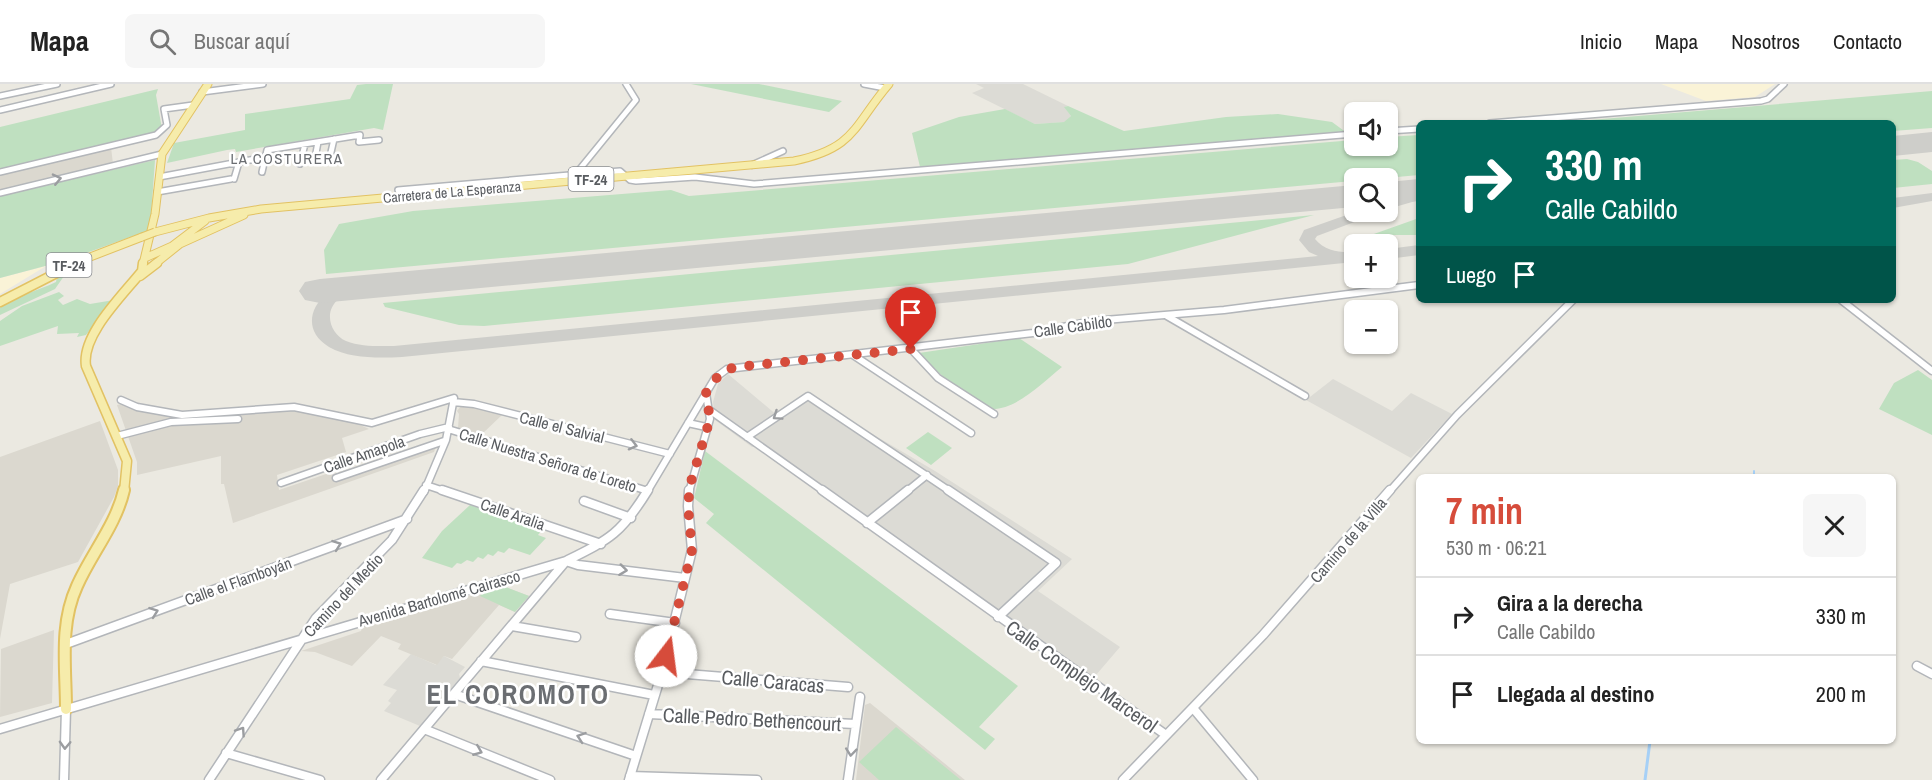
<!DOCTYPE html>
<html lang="es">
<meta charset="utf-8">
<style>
body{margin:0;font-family:"Archivo Narrow",sans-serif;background:#f6f6f6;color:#222;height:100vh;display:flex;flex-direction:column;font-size:22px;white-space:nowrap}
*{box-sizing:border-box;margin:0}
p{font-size:20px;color:#767676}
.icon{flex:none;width:33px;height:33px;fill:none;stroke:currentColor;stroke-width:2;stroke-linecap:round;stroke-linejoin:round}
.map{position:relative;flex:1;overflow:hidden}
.side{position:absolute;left:1416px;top:390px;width:480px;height:270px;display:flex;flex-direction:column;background:#fff;border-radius:9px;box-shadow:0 2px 4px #0004}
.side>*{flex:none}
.guide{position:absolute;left:1416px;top:36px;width:480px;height:183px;border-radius:9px;box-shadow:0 2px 4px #0004;background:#00695c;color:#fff;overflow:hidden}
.tools{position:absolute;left:1344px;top:18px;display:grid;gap:12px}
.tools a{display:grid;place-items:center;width:54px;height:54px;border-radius:9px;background:#fff;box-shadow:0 2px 4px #0004;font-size:30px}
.pin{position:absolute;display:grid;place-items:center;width:51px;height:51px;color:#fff;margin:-62px -26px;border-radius:50% 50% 50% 0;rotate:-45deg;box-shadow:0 0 6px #0007}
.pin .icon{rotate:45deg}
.me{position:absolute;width:66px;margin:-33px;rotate:15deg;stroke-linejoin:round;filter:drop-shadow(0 0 4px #0008)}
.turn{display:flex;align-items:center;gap:21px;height:126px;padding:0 30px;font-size:27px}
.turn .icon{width:78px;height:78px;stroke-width:2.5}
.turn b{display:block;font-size:42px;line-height:51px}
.then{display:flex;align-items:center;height:57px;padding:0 30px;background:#0003;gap:12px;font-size:22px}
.round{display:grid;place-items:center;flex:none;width:63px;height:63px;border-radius:9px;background:#f6f6f6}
.overview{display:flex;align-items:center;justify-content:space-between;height:102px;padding:0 30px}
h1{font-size:36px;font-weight:800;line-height:45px;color:#d64c3b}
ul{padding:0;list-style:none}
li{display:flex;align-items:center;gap:18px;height:78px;padding:0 30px;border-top:2px solid #e0e0e0}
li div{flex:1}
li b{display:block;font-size:22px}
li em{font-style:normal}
header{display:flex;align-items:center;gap:36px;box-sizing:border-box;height:84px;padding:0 30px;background:#fff;border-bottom:2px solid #e0e0e0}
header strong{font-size:28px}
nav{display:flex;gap:33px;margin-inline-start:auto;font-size:21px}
.search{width:420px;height:54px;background:#f6f6f6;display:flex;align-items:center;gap:15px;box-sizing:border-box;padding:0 21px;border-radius:9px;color:#767676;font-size:22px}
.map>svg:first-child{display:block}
.commercial{fill:#faf3d7}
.industrial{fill:#dcdbd5}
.education{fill:#dbd8cf}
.green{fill:#bfe0c0}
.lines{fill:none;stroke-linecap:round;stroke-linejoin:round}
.stream-far1{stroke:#a6d0f6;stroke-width:2}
.stream{stroke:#a6d0f6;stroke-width:3}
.taxiway{fill:#cececa;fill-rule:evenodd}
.runway{fill:#cececa;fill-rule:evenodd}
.minor-far2-casing{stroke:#b3b6ba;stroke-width:8}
.minor-far1-casing{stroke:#b3b6ba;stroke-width:9}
.minor-casing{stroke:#b3b6ba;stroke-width:11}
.major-far2-casing{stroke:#e2c263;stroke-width:9}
.major-far1-casing{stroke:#e2c263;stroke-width:11}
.major-casing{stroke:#e2c263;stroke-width:14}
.minor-far2{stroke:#fff;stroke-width:5}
.minor-far1{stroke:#fff;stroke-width:6}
.minor{stroke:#fff;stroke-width:8}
.major-far2{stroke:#f6ecab;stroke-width:7}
.major-far1{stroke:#f6ecab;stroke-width:8}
.major{stroke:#f6ecab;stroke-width:10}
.major-bridge-casing{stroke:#e2c263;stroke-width:9;stroke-linecap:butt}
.major-bridge{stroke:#f6ecab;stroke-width:7}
.oneway{stroke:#9b9da0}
.route{stroke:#d64c3b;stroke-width:10;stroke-dasharray:0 18}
.labels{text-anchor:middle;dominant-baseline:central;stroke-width:5;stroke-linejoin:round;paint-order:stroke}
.far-street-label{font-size:14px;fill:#595c60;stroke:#fff}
.far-neighbourhood-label{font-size:15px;letter-spacing:1.5px;fill:#6b6e72;stroke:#fff}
.shield{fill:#fff;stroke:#8b8d90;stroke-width:1.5}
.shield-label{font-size:15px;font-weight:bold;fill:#595c60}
.street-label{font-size:16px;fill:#595c60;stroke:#fff}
.near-street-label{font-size:20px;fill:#595c60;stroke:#fff}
.near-district-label{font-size:27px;font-weight:bold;letter-spacing:1.5px;fill:#6b6e72;stroke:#fff}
</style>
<header>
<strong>Mapa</strong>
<div class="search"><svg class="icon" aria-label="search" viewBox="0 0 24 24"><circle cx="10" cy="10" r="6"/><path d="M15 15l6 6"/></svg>Buscar aquí</div>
<nav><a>Inicio</a><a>Mapa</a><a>Nosotros</a><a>Contacto</a></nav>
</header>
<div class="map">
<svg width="1932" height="696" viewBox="0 0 1932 696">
<rect width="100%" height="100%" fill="#ebe9e1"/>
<path class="commercial" d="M1661,0H1775L1755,13L1706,17Z
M46,182L0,210V194Z"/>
<path class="industrial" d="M976,0H1023L1068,22L1065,23L1071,32L1065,38L1035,40L972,9L984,4Z
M728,290L778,332L808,312L935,387L1072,475L1038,507L1120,563L1090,598L766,363H752L715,336L713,318L718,300Z
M1333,295L1392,327L1411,309L1452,330L1411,374L1306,316Z
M411,570L436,581L444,572L465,583L459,590L460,594L420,642L384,627L391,619L388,617L397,606L383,601Z"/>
<path class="education" d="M111,63L113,80L0,108V90Z
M121,320L193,334L298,326L352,337L369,345L342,354L346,368L277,391L279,406L332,388L334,396L437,360L434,368L233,439L224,400H221V372L137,391V378L117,321Z
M461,322H470L502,331L481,351L458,344L459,330L457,327Z
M100,337L118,386V402L114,413L78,478L10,500L0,555V373Z
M503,502L529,512L515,528L499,521L452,575L444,572L437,581L398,565L401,560L381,552L352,582L315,568L301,567L361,547L362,544Z
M54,546L52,619L0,633L1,565Z
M870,619L965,696H856L865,621Z"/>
<path class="green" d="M366,0H393L383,46L374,44L236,68L235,65L227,66L167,79L174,59L245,46V30L350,15L357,1Z
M691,0H759L842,17L829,28Z
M158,5L156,11L162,45L157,48L0,85V43Z
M1932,7V44L1893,47V39H1555Z
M1068,22L1124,47L1226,33L1278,30L1332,38L1347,49L920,83L912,49L959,33L1005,25L1035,40L1064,38L1071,32L1064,23Z
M1419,51V91L326,190L324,166L339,140L413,127L671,106L689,112L1354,56V62H1388V53Z
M1907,75L1918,78L1932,87V100L1893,104V76Z
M155,76L150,146L64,177L0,194V112Z
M1314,131L1128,180L484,242L459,241L385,223L383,219Z
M1419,134V151H1371Z
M62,190L64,192L55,205L0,231V222C18,211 37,207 56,198L57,192Z
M59,208L64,212L58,216L63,221L77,215L90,220L114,216L86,251L77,253L79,249L57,250L58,242L0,262V237L22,222Z
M1019,254L1062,283C1043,298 1016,327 990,325L951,299L920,273L919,269Z
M1918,286L1932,296V351L1879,325L1894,299Z
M928,348L952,364L931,381L906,364Z
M705,367L1018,602L979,643L995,655L985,666L706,439L714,430L694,414Z
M470,421L542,446L538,451L546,454L530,471L509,464L504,469L498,467L493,472L488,470L483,475L478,473L473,478L467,476L461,480L457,479L452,484L422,474L442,447Z
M503,502L529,512L515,528L480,512L483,508Z
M896,643L961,696H879L859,678Z"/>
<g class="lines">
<path class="stream-far1" d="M1754,387V393"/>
<path class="stream" d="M1645,696L1650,657"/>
<path class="taxiway" d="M1419,107V116L1388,125V116Z
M1932,109V117L1893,124V114Z
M1355,128H1376L1373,131L1317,152L1315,155C1325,167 1340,169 1354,168V178L402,273C379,274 350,275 329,263C288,238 329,191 367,200L369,204L367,208C358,210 348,209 339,215C323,227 330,250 346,257C361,263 378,262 394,262L1318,172L1309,168L1299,156L1304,146Z
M1419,161V171L1388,175V165Z"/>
<path class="runway" d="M1932,48V68L1893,72V52Z
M1419,95V117L1388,120V98Z
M1354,101V123L320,219L305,216L299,207L305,198L320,195Z"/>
<g class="minor-far2-casing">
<path id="minor-far2" d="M626,0L636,16L579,86L581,90L620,87L630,96L636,97L695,93L754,100L1354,50
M864,0L885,4
M202,8L263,0
M0,12L57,0
M0,26L111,0
M1490,39L1761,17L1768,15L1784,0
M1388,47L1419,45
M316,69L318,58
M329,77L334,55
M300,80L305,60
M752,81L783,67
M0,88L156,51L167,41L164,25L193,21
M262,88L267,66L360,51L359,58L379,56
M159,93L266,73
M234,95L239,78
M398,106L581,90
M157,108L231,95
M0,109L162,70"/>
</g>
<g class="minor-far1-casing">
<path id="minor-far1" d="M1841,216L1932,287
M1167,232L1305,312
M911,265L938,294L994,330
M853,271L971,349
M121,316L137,323L182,331L294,323L372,339L454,314L446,356L424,408
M453,318L474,320L670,370
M708,325L825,408
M688,339L706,343
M448,345L648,407
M117,352L171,338L238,335
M747,353L808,312L951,408
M336,394L444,357
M281,399L420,350L449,343
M426,401L447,408
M647,408L715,294L727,285L1033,249L1093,237L1224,226L1419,201
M689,408L710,335L706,309
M906,408L927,391
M1389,408L1457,331L1573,216"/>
</g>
<g class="minor-casing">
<path id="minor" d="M442,406L601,460
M822,406L1166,651
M948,406L1056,479L998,533
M584,417L631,434
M867,439L908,406
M566,477L578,481L685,494
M610,530L675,539
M512,542L576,553
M66,560L407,435
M481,577L654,611
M1917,582L1932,590
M662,588L848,603
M454,610L636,672
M1193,624L1253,696
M649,630L855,640
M0,645L566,477C610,455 621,450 648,406
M424,645L550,696
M226,669L320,696
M630,692L757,696
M64,696L66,625
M209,696L316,534L392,456L424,406
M381,696L566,477
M629,696L662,588L692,466L688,422L689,406
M848,696L860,613
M1123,696L1263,551L1390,406"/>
</g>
<g class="major-far2-casing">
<path id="major-far2" d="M155,148L209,134L261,125L794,77C856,64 853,42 889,0
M145,174L172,162L205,137
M72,180L142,153
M143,180L155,130L162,70L208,0
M155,180L180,160L244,131"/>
</g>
<g class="major-far1-casing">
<path id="major-far1" d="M140,192L157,179
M0,218L76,179
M124,408L127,377L86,282C81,251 123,211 142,187L143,179"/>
</g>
<g class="major-casing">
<path id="major" d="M66,625C66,583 59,541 77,502C91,470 116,441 124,406"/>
</g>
<use href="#minor-far2" class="minor-far2"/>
<use href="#minor-far1" class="minor-far1"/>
<use href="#minor" class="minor"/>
<use href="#major-far2" class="major-far2"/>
<use href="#major-far1" class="major-far1"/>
<use href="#major" class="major"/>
<g class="major-bridge-casing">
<path id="major-bridge" d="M142,153L155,148"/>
</g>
<use href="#major-bridge" class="major-bridge"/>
</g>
<defs><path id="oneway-chevron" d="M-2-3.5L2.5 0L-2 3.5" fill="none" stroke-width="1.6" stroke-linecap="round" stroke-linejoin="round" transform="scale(1.5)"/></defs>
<g class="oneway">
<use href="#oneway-chevron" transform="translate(57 95) rotate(-13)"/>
<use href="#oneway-chevron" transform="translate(777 332) rotate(146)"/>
<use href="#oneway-chevron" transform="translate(633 361) rotate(14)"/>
<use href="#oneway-chevron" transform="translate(337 461) rotate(-20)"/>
<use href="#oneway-chevron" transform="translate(623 486) rotate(7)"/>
<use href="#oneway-chevron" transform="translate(154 528) rotate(-20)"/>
<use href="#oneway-chevron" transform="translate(241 647) rotate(-56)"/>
<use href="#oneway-chevron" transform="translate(581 653) rotate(-161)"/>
<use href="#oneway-chevron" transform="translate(65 661) rotate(92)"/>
<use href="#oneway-chevron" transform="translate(478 667) rotate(22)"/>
<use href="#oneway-chevron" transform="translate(851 668) rotate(96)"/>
</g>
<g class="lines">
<path class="route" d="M666,572L692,466L688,422L690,401L710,335L706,309C714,296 720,287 736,283L911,265"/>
</g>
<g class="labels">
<g class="far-street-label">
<text transform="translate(452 108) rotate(-5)">Carretera de La Esperanza</text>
</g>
<g class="far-neighbourhood-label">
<text x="287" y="74">LA COSTURERA</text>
</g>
<g class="shield">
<rect x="568.5" y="83" width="45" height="24" rx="4.5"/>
<rect x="46.5" y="169" width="45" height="24" rx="4.5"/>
</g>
<g class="shield-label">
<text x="591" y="95">TF-24</text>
<text x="69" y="181">TF-24</text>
</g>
<g class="street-label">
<text transform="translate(1073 242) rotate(-8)">Calle Cabildo</text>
<text transform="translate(562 343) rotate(14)">Calle el Salvial</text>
<text transform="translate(364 370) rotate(-19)">Calle Amapola</text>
<text transform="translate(548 376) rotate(17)">Calle Nuestra Señora de Loreto</text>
<text transform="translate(513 430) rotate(19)">Calle Aralia</text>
<text transform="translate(1348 456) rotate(-49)">Camino de la Villa</text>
<text transform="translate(238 497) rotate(-20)">Calle el Flamboyán</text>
<text transform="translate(343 511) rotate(-47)">Camino del Medio</text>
<text transform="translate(439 514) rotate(-16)">Avenida Bartolomé Cairasco</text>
</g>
<g class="near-street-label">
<text transform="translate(1082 592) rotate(35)">Calle Complejo Marcerol</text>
<text transform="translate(773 597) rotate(5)">Calle Caracas</text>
<text transform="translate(752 635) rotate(3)">Calle Pedro Bethencourt</text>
</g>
<g class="near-district-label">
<text x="518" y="610">EL COROMOTO</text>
</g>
</g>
</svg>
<div class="tools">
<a><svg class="icon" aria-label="sound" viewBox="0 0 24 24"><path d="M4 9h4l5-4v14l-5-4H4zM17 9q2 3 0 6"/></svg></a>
<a><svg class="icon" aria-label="search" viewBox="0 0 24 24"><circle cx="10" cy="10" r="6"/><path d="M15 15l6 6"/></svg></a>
<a>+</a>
<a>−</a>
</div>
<div class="pin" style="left:911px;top:265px;background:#d93025"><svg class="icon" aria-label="arrive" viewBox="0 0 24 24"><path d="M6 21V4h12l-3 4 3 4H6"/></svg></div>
<svg class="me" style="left:666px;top:572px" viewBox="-20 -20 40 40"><circle r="19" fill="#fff"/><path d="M0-13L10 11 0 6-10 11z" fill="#d64c3b"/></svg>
<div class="guide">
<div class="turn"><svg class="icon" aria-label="right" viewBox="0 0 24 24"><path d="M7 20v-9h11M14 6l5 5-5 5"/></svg><div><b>330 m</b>Calle Cabildo</div></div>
<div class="then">Luego<svg class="icon" aria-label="arrive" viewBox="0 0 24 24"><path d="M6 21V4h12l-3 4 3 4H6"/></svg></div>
</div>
<section class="side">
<div class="overview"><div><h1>7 min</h1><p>530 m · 06:21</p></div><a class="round"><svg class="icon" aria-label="close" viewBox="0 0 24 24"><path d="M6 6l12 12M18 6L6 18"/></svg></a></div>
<ul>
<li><svg class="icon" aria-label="right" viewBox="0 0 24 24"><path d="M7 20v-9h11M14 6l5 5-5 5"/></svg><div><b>Gira a la derecha</b><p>Calle Cabildo</p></div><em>330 m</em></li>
<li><svg class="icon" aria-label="arrive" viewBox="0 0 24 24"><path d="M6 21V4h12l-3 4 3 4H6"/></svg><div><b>Llegada al destino</b></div><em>200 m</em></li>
</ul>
</section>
</div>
